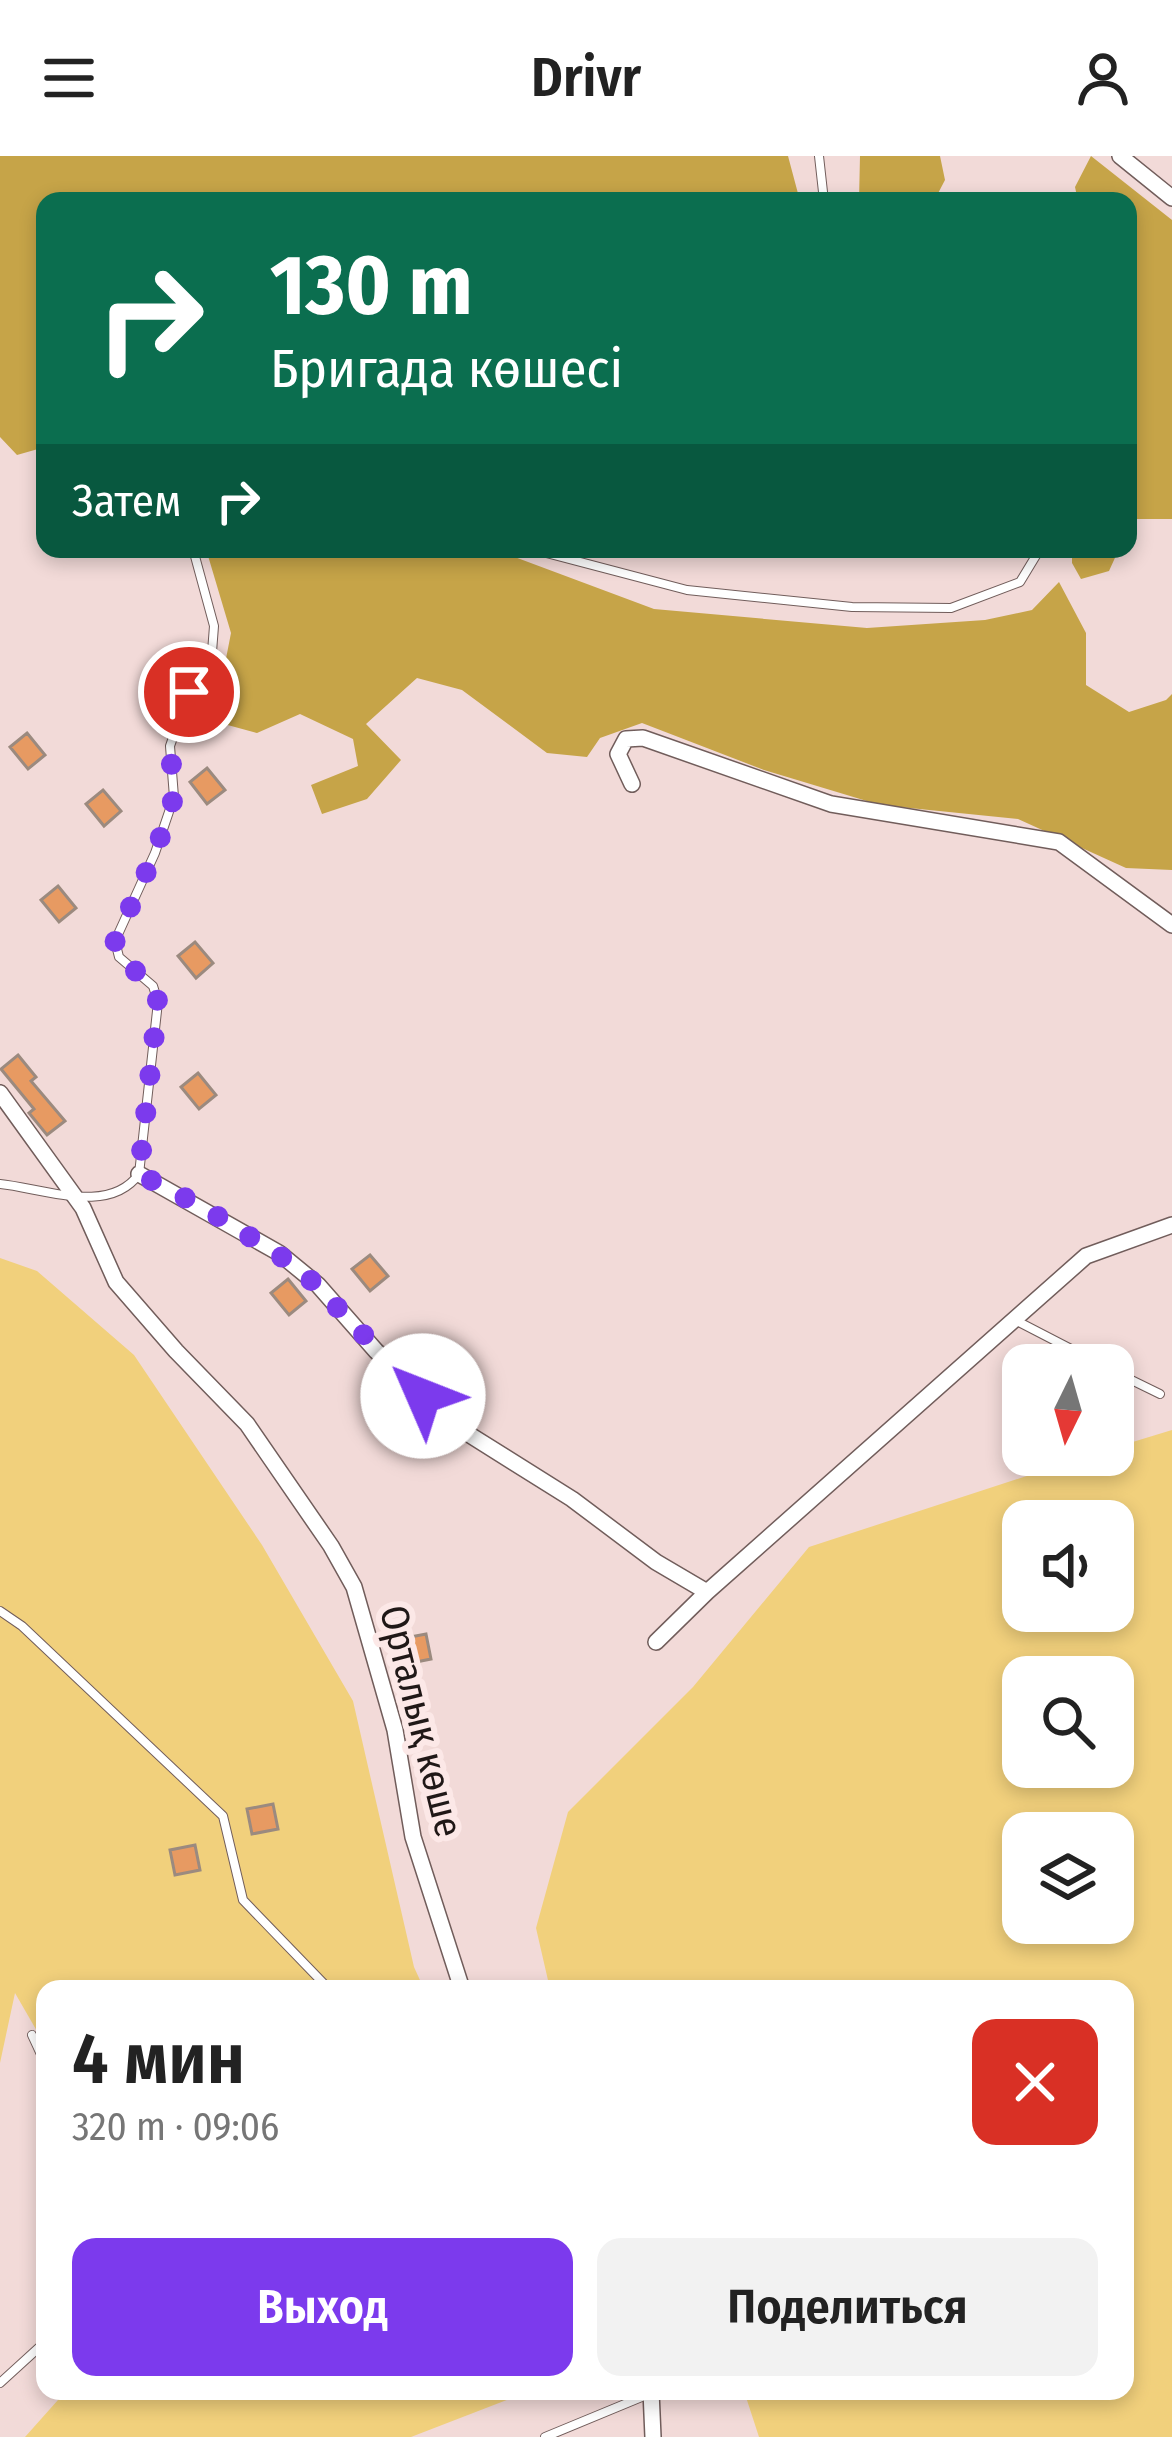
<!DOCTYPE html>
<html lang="ru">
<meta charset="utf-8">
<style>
body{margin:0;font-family:"Fira Sans Condensed",sans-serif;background:#f2f2f2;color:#222;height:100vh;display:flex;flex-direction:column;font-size:45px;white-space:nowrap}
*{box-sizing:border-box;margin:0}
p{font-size:39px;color:#767676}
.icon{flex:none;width:66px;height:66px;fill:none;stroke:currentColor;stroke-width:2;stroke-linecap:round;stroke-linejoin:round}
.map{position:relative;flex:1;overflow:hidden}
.panel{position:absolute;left:36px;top:1824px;width:1098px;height:420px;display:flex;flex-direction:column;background:#fff;border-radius:24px;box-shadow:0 6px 18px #0003}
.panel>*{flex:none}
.banner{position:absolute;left:36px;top:36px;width:1101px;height:366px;border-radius:24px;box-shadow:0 6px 18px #0003;background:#0b6e4f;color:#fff;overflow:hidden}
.needle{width:78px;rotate:185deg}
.controls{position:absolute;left:1002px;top:1188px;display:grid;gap:24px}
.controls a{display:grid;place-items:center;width:132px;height:132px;border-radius:24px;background:#fff;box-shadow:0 6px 18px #0003;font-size:60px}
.pin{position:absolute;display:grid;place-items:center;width:102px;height:102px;color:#fff;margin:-51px;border:6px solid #fff;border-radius:50%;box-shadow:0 3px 12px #0007}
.me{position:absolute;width:132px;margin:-66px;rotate:314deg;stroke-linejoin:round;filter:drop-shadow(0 0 9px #0008)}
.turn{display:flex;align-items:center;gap:42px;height:252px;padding:0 36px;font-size:54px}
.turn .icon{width:156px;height:156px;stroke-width:2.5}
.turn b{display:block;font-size:84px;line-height:102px}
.then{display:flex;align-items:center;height:114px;padding:0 36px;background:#0003;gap:24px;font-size:45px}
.round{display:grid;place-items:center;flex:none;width:126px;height:126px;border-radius:24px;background:#f2f2f2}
.head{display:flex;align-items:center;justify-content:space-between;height:204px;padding:0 36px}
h1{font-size:72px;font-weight:600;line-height:90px}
.action{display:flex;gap:24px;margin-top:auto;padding:24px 36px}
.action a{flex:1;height:138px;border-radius:24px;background:#7c3aed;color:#fff;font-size:48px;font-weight:600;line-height:138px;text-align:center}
.action a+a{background:#f2f2f2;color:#222}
header{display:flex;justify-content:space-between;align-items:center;height:156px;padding:0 36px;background:#fff;font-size:54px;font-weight:600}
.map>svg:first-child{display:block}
.green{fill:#f1d07c;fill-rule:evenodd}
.forest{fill:#c6a448}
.building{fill:#e79a62;stroke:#9b8a7f;stroke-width:3}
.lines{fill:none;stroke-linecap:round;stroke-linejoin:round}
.service-casing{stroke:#715d5b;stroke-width:10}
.minor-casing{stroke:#715d5b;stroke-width:18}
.service{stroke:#fff;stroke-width:8}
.minor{stroke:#fff;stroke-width:15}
.route{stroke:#7c3aed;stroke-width:21;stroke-dasharray:0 37.8}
.labels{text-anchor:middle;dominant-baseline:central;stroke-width:12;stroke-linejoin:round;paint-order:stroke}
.street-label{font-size:39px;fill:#201817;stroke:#fce8e7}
</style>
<header><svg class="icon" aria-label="menu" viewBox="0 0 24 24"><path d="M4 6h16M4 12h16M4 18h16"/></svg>Drivr<svg class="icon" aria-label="person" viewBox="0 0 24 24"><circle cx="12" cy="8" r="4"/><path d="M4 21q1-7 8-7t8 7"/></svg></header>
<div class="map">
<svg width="1172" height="2281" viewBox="0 0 1172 2281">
<rect width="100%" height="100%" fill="#f2dad8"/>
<path class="green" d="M0,1102L37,1115L134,1199L262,1389L353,1545L414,1811L424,1833H45V1889L15,1837L0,1907Z
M1172,1274V2281H759L744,2235H1125V1833H550L536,1772L568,1656L693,1531L809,1391L1091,1299H1113V1292ZM1023,1365H1113V1455H1023ZM1023,1521H1113V1611H1023ZM1023,1677H1113V1767H1023Z
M66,2235H530L411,2281H25Z"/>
<path class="forest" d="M0,0H788L800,45H45V291L17,299L0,281Z
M860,0H940L945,24L934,45H859Z
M1091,0L1172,64V363H1133L1128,374V45H1078L1075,31Z
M206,393L501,396L654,453L867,472L985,464L1032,454L1059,426L1086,477V529L1129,556L1166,544L1172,538V714L1126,712L1018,663L880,649L764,614L642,567L600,582L587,601L547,597L462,534L417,522L366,568L401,604L367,643L322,658L311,629L358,610L353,583L300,558L257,577L224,568L222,523L231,477Z
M1072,393H1119L1109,415L1081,423L1072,407Z"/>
<path class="building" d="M27,577L45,599L28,613L10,591Z
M207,612L225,634L207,648L190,626Z
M103,634L121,655L104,670L86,648Z
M58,730L76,752L59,766L41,744Z
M195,786L213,807L196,822L178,800Z
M18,899L36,921L31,925L65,965L47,979L29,957L34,953L1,913Z
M198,917L216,939L199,953L181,931Z
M370,1099L388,1120L370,1135L352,1113Z
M288,1123L306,1145L289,1159L271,1137Z
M426,1478L431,1503L406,1508L400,1483Z
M273,1648L278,1673L252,1678L247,1653Z
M195,1689L200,1714L175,1719L170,1694Z"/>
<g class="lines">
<g class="service-casing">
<path id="service" d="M819,0L824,45
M531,393L687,434L852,451L951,452L1020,426L1040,393
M0,1028C42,1032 109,1060 139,1018L158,846L153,830L119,801L115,785L155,697L174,641L170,590L189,536L212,496L214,470L193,393
M1015,1164L1102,1209
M1113,1215L1160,1238
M0,1455L22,1470L223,1660L243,1744L329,1833
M32,1879L45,1907
M0,2227L45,2186
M545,2281L649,2238"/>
</g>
<g class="minor-casing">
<path id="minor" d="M1120,0L1172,42
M632,628L618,598L626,583L643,582L831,648L1059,686L1172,769
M0,937L83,1052L116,1126L176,1195L247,1268L331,1390L354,1431L395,1574L413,1681L462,1833
M139,1018L279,1097L318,1129L376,1195L462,1274L572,1343L656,1406L707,1436L656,1486
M707,1436L1086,1100L1172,1069
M651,2235L653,2281"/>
</g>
<use href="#service" class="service"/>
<use href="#minor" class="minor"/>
</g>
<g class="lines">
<path class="route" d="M189,536L170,590L174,641L155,697L115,785L119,801L153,830L158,846L139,1018L203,1051L299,1112L423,1240"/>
</g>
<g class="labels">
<g class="street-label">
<text transform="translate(421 1565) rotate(76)">Орталық көше</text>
</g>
</g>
</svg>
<div class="controls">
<a><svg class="needle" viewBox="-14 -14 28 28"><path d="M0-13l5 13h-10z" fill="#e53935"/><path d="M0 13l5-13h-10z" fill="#767676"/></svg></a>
<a><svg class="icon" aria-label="sound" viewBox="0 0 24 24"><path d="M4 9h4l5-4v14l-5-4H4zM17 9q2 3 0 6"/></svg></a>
<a><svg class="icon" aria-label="search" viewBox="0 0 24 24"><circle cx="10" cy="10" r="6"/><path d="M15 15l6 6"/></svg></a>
<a><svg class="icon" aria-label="layers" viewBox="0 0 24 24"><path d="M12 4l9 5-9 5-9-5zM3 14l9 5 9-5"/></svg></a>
</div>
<div class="pin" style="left:189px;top:536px;background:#d93025"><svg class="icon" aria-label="arrive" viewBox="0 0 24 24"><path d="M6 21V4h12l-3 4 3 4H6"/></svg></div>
<svg class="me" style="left:423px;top:1240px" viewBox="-20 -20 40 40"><circle r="19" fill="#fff"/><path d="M0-13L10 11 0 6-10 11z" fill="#7c3aed"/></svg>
<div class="banner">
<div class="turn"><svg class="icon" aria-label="right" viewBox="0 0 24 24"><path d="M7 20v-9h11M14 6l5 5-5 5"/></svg><div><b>130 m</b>Бригада көшесі</div></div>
<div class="then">Затем<svg class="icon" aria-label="right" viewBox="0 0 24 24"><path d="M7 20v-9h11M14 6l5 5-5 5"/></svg></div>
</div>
<section class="panel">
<div class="head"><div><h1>4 мин</h1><p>320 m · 09:06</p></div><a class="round" style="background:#d93025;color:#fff"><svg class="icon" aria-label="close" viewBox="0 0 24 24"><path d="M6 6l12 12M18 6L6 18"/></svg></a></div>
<div class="action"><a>Выход</a><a>Поделиться</a></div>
</section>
</div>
